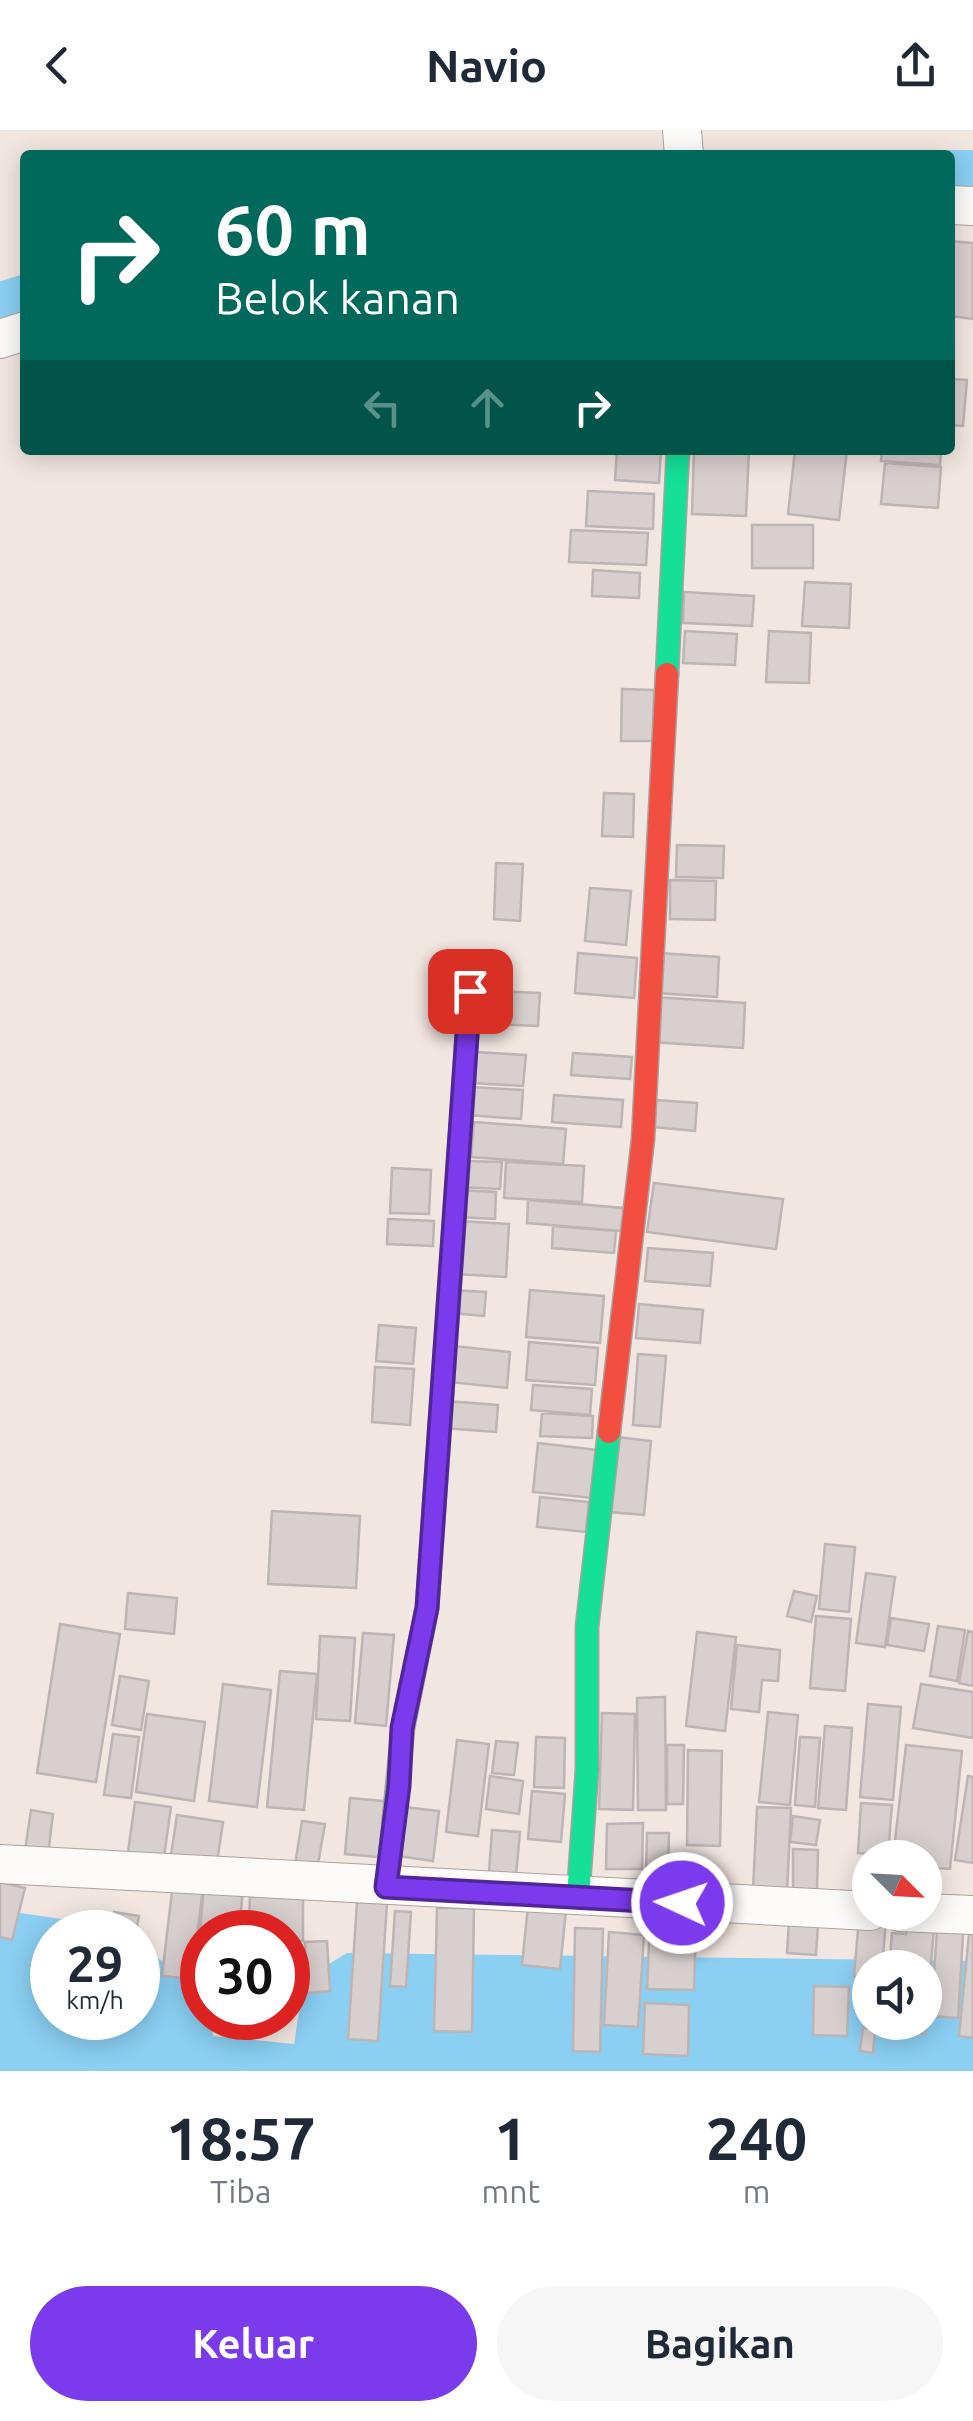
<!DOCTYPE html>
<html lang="id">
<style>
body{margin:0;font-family:Ubuntu,sans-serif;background:#f6f6f7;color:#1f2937;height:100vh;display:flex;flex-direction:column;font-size:38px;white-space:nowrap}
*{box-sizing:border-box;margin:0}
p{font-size:32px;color:#747a83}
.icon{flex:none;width:55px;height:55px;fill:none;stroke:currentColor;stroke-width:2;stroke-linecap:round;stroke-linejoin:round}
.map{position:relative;height:1941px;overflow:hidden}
.drawer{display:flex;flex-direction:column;background:#fff;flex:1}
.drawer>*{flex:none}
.banner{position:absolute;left:20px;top:20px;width:935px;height:305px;border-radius:10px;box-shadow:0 5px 25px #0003;background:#00695c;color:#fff;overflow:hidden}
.needle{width:65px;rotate:114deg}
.fabs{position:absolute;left:852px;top:1710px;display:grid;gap:20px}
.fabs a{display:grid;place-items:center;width:90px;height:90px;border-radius:50%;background:#fff;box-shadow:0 5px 25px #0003;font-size:50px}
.speed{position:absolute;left:30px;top:1780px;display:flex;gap:20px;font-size:50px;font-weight:700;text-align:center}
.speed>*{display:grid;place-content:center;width:130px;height:130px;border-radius:50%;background:#fff;box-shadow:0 5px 25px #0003;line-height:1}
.speed small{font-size:25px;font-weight:400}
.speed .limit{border:15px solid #d22;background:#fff;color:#111}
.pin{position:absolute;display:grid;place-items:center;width:85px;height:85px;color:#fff;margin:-42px;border-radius:20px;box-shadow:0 5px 15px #0006}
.me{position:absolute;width:110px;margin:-55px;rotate:273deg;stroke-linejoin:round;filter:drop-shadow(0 0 8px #0008)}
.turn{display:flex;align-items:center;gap:35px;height:210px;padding:0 30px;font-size:45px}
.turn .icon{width:130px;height:130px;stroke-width:2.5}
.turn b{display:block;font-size:70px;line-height:85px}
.lanes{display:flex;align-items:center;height:95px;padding:0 30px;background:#0003;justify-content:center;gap:50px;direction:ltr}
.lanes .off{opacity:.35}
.eta{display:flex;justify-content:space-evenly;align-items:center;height:170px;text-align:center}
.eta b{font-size:60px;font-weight:700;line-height:70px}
.cta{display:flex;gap:20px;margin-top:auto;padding:20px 30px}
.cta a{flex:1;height:115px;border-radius:60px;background:#7c3aed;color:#fff;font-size:40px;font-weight:700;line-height:115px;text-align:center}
.cta a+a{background:#f6f6f7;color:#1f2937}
header{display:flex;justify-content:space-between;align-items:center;height:130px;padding:0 30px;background:#fff;font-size:45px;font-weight:700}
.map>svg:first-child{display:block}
.water{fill:#8bcff3;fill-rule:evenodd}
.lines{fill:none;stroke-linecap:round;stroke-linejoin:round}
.river{stroke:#8bcff3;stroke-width:62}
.building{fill:#d8d0cf;stroke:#bdb4b4;stroke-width:2.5}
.street-casing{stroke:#aba29e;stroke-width:40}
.fast-casing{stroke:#aba29e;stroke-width:25}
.jam-casing{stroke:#aba29e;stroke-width:25}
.street{stroke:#fdfbfa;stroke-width:38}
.fast{stroke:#16e098;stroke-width:22}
.jam{stroke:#f24e42;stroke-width:22}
.route-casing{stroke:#51269a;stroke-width:25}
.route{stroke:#7c3aed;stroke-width:18}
</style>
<header><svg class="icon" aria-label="back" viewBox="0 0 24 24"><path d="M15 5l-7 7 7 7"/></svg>Navio<svg class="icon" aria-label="share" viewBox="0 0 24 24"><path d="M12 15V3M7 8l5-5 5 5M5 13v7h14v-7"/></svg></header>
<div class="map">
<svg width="973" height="1941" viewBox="0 0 973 1941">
<rect width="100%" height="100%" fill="#f2e6e0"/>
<path class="water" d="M0,1780L68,1790L97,1802H52V1888H138V1820L202,1848V1888H212L213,1906L294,1914L304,1849L347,1823L973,1831V1941H0ZM870,1838H925V1892H870Z"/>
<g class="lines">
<path class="river" d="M950,51H973
M0,184L25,176"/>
</g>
<path class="building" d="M950,111L973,113V189L950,186Z
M950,249L967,250L963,296L950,295Z
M617,320H661L659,353L615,350Z
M694,320H749L746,386L692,384Z
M795,320H847L839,390L788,384Z
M882,320H941L940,335L881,331Z
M885,333L941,337L938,378L881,374Z
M588,361L654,364L653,399L586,396Z
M752,395H813V438H752Z
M571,400L648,403L646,435L569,432Z
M593,440L640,443L639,468L592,466Z
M805,452L851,454L849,498L802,496Z
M684,462L754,466L752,496L683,493Z
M685,501L737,504L735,535L683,533Z
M769,501L811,503L809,553L766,552Z
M622,559L654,560L653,611H621Z
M604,663L634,664L633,707L602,706Z
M677,715L724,716L723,748L676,747Z
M496,733L523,734L520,791L494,789Z
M670,750L716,751L715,790L670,789Z
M590,758L631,761L626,815L585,811Z
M578,823L637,828L634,868L575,863Z
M658,823L719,827L717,867L656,863Z
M488,861L540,863L538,896L487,894Z
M654,867L745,873L743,918L651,912Z
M474,922L526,925L523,956L472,953Z
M573,923L632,927L630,949L571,945Z
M470,957L523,960L521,989L468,985Z
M554,965L623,970L621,997L552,992Z
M656,970L697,973L695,1001L654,997Z
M474,992L566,999L563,1034L471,1027Z
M462,1031L502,1032L500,1059L460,1057Z
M506,1032L584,1036L582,1072L504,1068Z
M392,1038L431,1040L429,1084L390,1083Z
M654,1053L783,1069L776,1119L647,1102Z
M459,1060L496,1062L495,1089L458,1087Z
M528,1070L624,1078L622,1101L527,1093Z
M388,1089L434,1091L433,1116L387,1114Z
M459,1091L509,1094L506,1147L456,1144Z
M553,1096L616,1101L614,1123L552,1118Z
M648,1118L713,1123L710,1156L645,1151Z
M452,1160L486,1162L484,1186L451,1183Z
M530,1160L604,1166L600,1213L526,1207Z
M639,1174L703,1180L700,1213L636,1208Z
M379,1195L416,1198L413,1234L376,1231Z
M529,1212L598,1218L595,1255L526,1250Z
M453,1216L510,1222L507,1258L449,1252Z
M638,1224L666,1226L660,1297L633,1295Z
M375,1237L414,1239L410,1295L372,1292Z
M533,1255L592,1259L590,1285L531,1280Z
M446,1271L498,1275L496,1302L443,1298Z
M542,1283L593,1286L592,1308L540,1306Z
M617,1307L651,1311L644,1385L609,1382Z
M538,1313L598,1320L593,1368L533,1362Z
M540,1367L589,1372L586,1402L537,1397Z
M272,1381L360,1386L356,1458L268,1454Z
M825,1414L855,1417L849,1482L819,1479Z
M866,1443L895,1447L885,1517L856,1513Z
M794,1461L817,1466L811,1492L787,1486Z
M128,1463L177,1468L174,1504L125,1499Z
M816,1486L851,1489L845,1561L810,1558Z
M891,1488L929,1494L924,1521L887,1515Z
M60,1494L120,1504L96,1652L37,1643Z
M938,1496L965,1500L957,1551L930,1546Z
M968,1501L973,1502V1556L959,1553Z
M697,1502L736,1507L725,1601L686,1596Z
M363,1503L394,1505L386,1596L355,1593Z
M320,1506L355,1508L350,1591L316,1589Z
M737,1515L780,1520L778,1551L762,1550L759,1582L731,1579Z
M280,1541L317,1544L304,1680L267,1677Z
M120,1546L149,1551L141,1600L112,1595Z
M223,1554L271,1560L257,1677L209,1671Z
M921,1554L973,1562V1608L913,1598Z
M665,1567L666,1680H638L637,1568Z
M868,1574L901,1577L893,1670L860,1667Z
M768,1582L798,1585L790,1675L759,1672Z
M602,1583L635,1584L633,1680L599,1679Z
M147,1584L205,1592L194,1671L136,1662Z
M825,1596L852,1598L846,1680L818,1678Z
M113,1604L139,1607L131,1668L104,1665Z
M536,1607L565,1608L564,1658L534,1657Z
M800,1607L820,1608L815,1677L795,1675Z
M457,1610L489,1614L478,1706L446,1702Z
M496,1611L518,1613L514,1645L492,1643Z
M667,1615H684L683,1674H667Z
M906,1615L962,1621L950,1739L925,1737V1728H893Z
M688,1620L722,1621L720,1716L687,1715Z
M490,1646L523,1651L519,1684L486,1679Z
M968,1646L973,1647V1733L955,1730Z
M532,1661L565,1664L561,1712L528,1709Z
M350,1668L393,1672L388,1728L345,1724Z
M135,1672L171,1677L163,1734L127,1729Z
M861,1673L892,1675L888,1725L858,1723Z
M405,1677L439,1681L433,1731L398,1726Z
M757,1677L791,1678L787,1762L753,1760Z
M31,1680L53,1684L48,1725L25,1721Z
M177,1685L223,1692L217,1732L171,1725Z
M793,1686L820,1690L816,1715L790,1712Z
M302,1691L325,1694L316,1745L294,1741Z
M643,1693L642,1739H606L607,1694Z
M492,1700L520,1702L516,1745L489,1742Z
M647,1703H669L668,1744L646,1743Z
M793,1719L818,1720L817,1760H793Z
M0,1752L25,1758L12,1810L0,1807Z
M173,1753L203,1757L192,1849L162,1846Z
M204,1756L243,1759L239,1802H202V1862L195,1861Z
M250,1762L303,1763V1811L288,1810V1802H249Z
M357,1772L387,1773L378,1911L348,1909Z
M528,1776L566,1780L560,1839L522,1835Z
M437,1778H474L472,1902L434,1901Z
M395,1781L411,1782L406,1857L390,1856Z
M114,1782L139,1786L136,1802H110Z
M908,1785L935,1787L925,1904L884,1901L885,1892H925V1838H889L892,1803L906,1804Z
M938,1787L964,1789L958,1888L931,1886Z
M859,1788L886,1790L882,1838H870V1847L854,1846Z
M789,1791L818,1793L816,1825L787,1823Z
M650,1793L696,1795L694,1860L647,1859Z
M575,1798L603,1799L600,1922L573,1921Z
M609,1802L644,1805L638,1897L604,1895Z
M969,1804H973V1908L959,1906Z
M327,1811L330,1861L307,1863L305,1812Z
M288,1834L300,1835L298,1870L288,1869Z
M858,1852L870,1853V1880L857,1879Z
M814,1856L849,1857L847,1906L813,1905Z
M645,1873L689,1875L688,1926L643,1924Z
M863,1898L875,1899L873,1923L860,1921Z"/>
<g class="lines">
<g class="street-casing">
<path id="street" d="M682,0L684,25
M950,75L973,76
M0,209L25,201
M0,1734L870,1781
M900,1782L973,1785"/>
</g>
<g class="fast-casing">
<path id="fast" d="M667,544L678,320
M387,1757L403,1598L427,1478L461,995
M578,1767L587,1640V1497L609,1302"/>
</g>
<g class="jam-casing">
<path id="jam" d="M461,995L470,861
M609,1302L643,1009L667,544"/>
</g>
<use href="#street" class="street"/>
<use href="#fast" class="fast"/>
<use href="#jam" class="jam"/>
</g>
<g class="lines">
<g class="route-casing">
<path id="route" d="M470,861L427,1478L402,1598L399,1656L386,1757L682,1773"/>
</g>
<use href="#route" class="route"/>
</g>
</svg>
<div class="fabs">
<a><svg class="needle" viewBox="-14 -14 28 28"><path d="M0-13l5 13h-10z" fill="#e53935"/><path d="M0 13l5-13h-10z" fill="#747a83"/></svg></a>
<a><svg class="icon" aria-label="sound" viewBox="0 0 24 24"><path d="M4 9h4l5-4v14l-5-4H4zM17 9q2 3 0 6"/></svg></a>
</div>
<div class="speed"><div>29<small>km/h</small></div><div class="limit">30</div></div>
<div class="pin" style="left:470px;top:861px;background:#d93025"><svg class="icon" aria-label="arrive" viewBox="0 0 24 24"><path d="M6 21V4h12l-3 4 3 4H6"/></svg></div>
<svg class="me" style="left:682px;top:1773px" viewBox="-20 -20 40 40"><circle r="17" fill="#7c3aed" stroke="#fff" stroke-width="3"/><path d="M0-11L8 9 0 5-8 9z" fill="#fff"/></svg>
<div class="banner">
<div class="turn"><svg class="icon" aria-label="right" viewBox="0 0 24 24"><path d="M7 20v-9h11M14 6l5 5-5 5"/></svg><div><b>60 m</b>Belok kanan</div></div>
<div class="lanes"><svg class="icon off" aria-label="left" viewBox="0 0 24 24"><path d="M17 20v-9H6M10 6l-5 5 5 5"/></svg><svg class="icon off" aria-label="ahead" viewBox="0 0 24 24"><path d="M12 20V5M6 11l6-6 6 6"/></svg><svg class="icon" aria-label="right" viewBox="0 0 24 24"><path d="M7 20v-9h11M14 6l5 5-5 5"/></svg></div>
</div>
</div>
<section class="drawer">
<div class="eta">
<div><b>18:57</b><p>Tiba</p></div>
<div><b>1</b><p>mnt</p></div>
<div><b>240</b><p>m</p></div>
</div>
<div class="cta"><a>Keluar</a><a>Bagikan</a></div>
</section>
